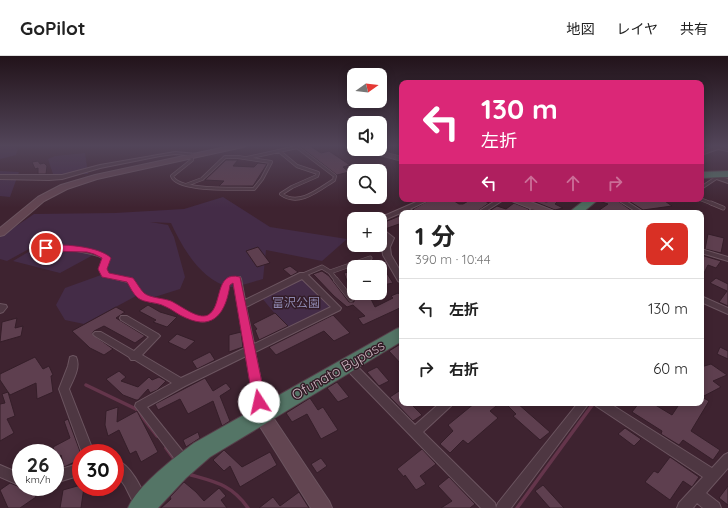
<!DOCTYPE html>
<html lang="ja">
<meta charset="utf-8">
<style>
body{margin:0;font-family:Quicksand,"Noto Sans JP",sans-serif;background:#f6f6f6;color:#222;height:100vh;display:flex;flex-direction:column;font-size:15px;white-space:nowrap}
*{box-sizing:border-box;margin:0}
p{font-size:13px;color:#767676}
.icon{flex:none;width:22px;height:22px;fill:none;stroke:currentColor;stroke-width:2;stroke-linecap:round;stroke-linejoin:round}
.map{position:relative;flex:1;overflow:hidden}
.details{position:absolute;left:399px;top:154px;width:305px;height:196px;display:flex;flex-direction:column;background:#fff;border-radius:8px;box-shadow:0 2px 10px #0003}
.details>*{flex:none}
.guide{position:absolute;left:399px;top:24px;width:305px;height:122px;border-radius:8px;box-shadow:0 2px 10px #0003;background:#db2777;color:#fff;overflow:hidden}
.needle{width:26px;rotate:76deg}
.controls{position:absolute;left:347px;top:12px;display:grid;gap:8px}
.controls a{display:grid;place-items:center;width:40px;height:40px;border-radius:8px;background:#fff;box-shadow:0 2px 10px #0003;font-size:20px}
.speed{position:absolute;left:12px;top:388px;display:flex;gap:8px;font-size:20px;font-weight:700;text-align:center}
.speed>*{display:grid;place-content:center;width:52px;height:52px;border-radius:50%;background:#fff;box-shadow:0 2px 10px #0003;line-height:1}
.speed small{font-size:10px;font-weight:400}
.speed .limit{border:6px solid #d22;background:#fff;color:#111}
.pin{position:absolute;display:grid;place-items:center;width:34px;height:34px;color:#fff;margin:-17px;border:2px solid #fff;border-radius:50%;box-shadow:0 1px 4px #0007}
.me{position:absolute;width:44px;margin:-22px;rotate:350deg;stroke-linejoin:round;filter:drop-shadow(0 0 3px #0008)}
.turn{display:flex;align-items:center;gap:14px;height:84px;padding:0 16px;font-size:18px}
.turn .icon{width:52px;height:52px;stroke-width:2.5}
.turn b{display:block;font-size:28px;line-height:34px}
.lanes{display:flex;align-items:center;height:38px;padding:0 16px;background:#0003;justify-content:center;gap:20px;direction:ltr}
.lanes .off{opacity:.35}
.round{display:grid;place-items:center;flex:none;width:42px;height:42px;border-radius:8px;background:#f6f6f6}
.head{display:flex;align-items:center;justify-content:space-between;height:68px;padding:0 16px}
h1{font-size:24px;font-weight:700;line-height:30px}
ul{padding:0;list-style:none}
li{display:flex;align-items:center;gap:12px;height:60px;padding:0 16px;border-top:1px solid #e0e0e0}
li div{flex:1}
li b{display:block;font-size:15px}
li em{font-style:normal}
header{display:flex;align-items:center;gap:24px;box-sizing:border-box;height:56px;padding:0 20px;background:#fff;border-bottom:1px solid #e0e0e0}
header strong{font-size:19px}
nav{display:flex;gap:22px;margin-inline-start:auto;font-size:14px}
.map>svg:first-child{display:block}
.green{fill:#442c47}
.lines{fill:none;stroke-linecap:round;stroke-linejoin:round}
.stream{stroke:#64354b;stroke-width:3.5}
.building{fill:#5e3f4f;stroke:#351e29}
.lane-far2-casing{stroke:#6c5560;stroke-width:4}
.lane-far1-casing{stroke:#6c5560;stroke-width:5}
.lane-casing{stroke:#6c5560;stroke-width:6}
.street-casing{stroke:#6c5560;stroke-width:2}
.secondary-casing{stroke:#6c5560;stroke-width:2}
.highway-casing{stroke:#563f4a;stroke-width:2}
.lane-far2{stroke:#4e3742;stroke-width:2.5}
.lane-far1{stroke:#4e3742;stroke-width:3.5}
.lane{stroke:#4e3742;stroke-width:4.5}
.street{fill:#4e3742;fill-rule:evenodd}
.secondary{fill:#624551;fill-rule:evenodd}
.highway{fill:#547566;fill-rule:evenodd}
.route{fill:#db2777;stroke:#8e194d}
.labels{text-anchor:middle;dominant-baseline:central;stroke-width:3;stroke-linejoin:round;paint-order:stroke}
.park-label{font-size:12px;fill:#8d87af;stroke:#331c27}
.near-street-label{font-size:14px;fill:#c9b3bd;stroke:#331c27}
</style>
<header>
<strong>GoPilot</strong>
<nav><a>地図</a><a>レイヤ</a><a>共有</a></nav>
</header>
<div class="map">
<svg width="728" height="452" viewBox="0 0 728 452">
<rect width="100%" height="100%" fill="#3e2330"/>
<path class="green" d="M0,89H11L18,93L16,99L0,103Z
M85,97L88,118H53L48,103L55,100Z
M0,115L19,116L10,141L0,140Z
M223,141L270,171L347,183L322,205L266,194L263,223C255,225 236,232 230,231C201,225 182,191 171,167L150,166L168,169L174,181L185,221L180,233L145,244L136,240L84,268L65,264L56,249L65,232L101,219L98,213L101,203L95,198L60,217L13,205L42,188H38L7,205L0,203V181L34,158L115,157L184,153Z
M301,222L332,251L287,272L261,241Z"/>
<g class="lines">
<path class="stream" d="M86,329L136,353L157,380
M166,392L174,403
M191,419C216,426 232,429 248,452
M517,452L593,348"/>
</g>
<path class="building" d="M298,89H309L321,97L329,95L350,109L343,111L349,116L337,119Z
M226,104H238L233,110L254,111L258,107L267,108L253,130H219L224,125L205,124Z
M38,105L40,108L44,107L47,110L46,118H38V112L35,113L32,106Z
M432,143H451L459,148H463L472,143H480L489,147L475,157H416L413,153Z
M536,143L546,146L560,143L555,148L563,152L555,154L533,145Z
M600,143H615L635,157H595L608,148L599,145Z
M626,143H662L672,150L643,154Z
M514,147L529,153L525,157H486L497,150L506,153Z
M402,159V167L385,173L380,170V168Z
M708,178L724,182L721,197L705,193Z
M258,191L270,207L257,211L246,195Z
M701,199L721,205L716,212L708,209L701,223Z
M290,210L298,216L291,220L283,213Z
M322,215L329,220L349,246H354V241L357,243L352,238L344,217L354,215V237H368L375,251L393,242L391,240L398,237L402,240V251L363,269L358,262L365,260L353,249L347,251L334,240L313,218Z
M386,216L393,227L383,229L380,225V218Z
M716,222L728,228V250L719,246L727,235L710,227Z
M148,249L160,256L177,261L167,271L153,266L156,264L139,255Z
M116,251L125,256L116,262L145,280L135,287L104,270L94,275L92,278L113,293L104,299L90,292L72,275Z
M275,257L288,270L259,284L255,274L257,273L253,268Z
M333,259L350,277L334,285L324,275L276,299L269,291Z
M17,262L15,272L23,270L21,280L0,286L2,266Z
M241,276L243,291L229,296V279Z
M177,278L195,285L185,294L168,286Z
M402,287V309L389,295Z
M720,291L728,295V303L717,298Z
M210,296L215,304L197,313L192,305Z
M35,301L43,313L49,310L53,319L51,320L53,336L37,343L36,327L10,339L0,324V318Z
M711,308L727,319L713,325L721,331L702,341L709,345L691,375L720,394L713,404L683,384L679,389L661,378L662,375L632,356L639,347H652L672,359L680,347H701V311Z
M377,311L389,325L379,330L367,316Z
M119,315L126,321L121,325L138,331L149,321L152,324L159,321L166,325L157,334L150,337L148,333L138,344H136L123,339L106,323Z
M205,322L213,335L226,327L231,333L220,340L230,365L222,370L213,345L188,358L180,343L158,354L155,348Z
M337,326L349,341L338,346L327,332Z
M402,333V347H410L422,359L413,365L390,341Z
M8,336L15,360L7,363L14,377L0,385V348L5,347L2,338Z
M310,342L318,354L323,351L338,374L321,383L307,358L292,366L286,357Z
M475,347H500L490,355L498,362L468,388L463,384L450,397L440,388L453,375L448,369Z
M505,347H517L550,376L540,384L513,360L516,358Z
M118,351L117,366L137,355L158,396L141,406L136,395L130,398L119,374L108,380L105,369L106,355Z
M68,363L81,398V403L64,411L61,399L56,402L53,391L70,382L64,365Z
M625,372L641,383L634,390L618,378Z
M198,376L200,382L186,391L183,384Z
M422,393L436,408L420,420L426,428L416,434L405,419L404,421L397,413Z
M224,394L242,411L270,396L277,409L240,431L230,410L224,415L213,404Z
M670,401L699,421L692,431L683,425L670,444L645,426L654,415L658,417Z
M321,402L327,410L317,417L311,408Z
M449,421L475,448L470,452H441L452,445L438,430Z
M184,426L196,436L204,445L219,432L226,440L221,444L227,452H161L171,443L170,441Z
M10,427L20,431H30L36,441L20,452H8L0,434Z
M81,429V431H84L81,452H60L63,434Z
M543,429L564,452H550L535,435Z
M728,430V449L719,442Z
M299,436L309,452H259L273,441L280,450Z"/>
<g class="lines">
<g class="lane-far2-casing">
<path id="lane-far2" d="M247,102L297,91L335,120L334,124C318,134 299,151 281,138L292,131L317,120L318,117L297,110L279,95
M186,129L202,123L225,101H238L271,106L262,123L254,133C239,132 177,136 172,120L192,104L191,100
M701,132L716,122
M700,143L713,148"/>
</g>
<g class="lane-far1-casing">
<path id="lane-far1" d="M711,147L723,152
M42,189L46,192C67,193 87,192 106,202L102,213L106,219L130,225
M330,216L370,202
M303,219L322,211L330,216L337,225
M230,225L237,223"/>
</g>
<g class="lane-casing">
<path id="lane" d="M129,224C134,228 136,236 142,240C149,245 158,244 166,247C178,251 197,270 211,261C224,253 218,227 234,224
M336,224L351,243"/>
</g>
<g class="street-casing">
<path id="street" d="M708,89H714L728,92V95L718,93L701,99V96L713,91Z
M175,96L197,98L199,99L197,100L175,98L160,100L100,112L62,123L49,124L0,123V119H62L100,109Z
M710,117L728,123V127L708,120L707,119Z
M423,143H431L410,153L415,157H407L405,155L380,166V163H377Z
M498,143H505L483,157H476Z
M616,143H623L645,157H638Z
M537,149L540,151L533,157H526Z
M380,171L394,182L390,191L391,199L402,218V227L398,225L383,199L382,191L387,182L380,176Z
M701,193L728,201V205L701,197Z
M300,217H306L341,252L340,254L255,296L268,359L266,362L262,364L258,362L256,359L246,300L185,330L147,351L188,402L190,406L188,410L184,412L180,410L135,350L136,347L172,327L135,304H131L129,301L95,280L93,278L95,276H101L134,295L149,281L121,264L120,262L121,260H127L158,278L160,280L142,299L181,322L245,292L233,223L234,221H240L241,223L245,244ZM302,223L331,251L254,288L246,251Z
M701,240L728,252V258L701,246Z
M0,248L6,249L7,251L3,256L0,257Z
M73,300L76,301C81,311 73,324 69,333L94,397H82L59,333L68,310L70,301Z
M348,304L352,305L415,369L440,347H452L451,350L423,376L495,447L496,452L498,447L578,347H589L511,452H481L344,311L343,308L344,305Z
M595,347H609L712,412L724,399L728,397V412L706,437L719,447L721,452H703L697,447L693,452H677L679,447L703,421L596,350Z
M115,403C132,410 141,431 148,447L146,452H136L125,430L115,416Z
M81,407V419L55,427V415Z
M0,409L21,418V430L0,421Z"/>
</g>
<g class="secondary-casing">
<path id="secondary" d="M235,89H247L243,91L97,123L67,133L44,145L4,179L0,180V172L38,141L61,129L95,119Z
M346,89H354V92L346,91Z
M358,93H371L402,101V105Z
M510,143H523L554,155L556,157H542L512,145Z
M262,352L268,354L329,445L332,452H311L256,364L254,359L256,354Z"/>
</g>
<g class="highway-casing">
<path id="highway" d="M728,115V121L701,122V116Z
M586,143H599L582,157H568Z
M402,271V285L210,401L186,422L158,452H128C137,430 175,401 194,387L396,273Z"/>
</g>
<use href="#lane-far2" class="lane-far2"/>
<use href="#lane-far1" class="lane-far1"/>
<use href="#lane" class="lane"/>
<use href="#street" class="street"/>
<use href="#secondary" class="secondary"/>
<use href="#highway" class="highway"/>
</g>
<linearGradient id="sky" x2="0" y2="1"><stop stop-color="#22131a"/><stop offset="0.59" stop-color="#524559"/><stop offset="1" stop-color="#524559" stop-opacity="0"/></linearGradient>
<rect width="728" height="152" fill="url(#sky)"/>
<path class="route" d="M43,190C58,187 100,190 111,202L107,213L109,217L133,222C137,227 140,233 144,237C150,242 163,242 171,245C180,249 198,264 208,259C223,251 214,214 240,221L266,346L264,350L259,351L255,350L253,346L233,227L230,229C226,255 215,275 186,262C178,259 172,253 164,250C157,246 144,247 138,242C133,238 130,231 127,226L102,221L98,213L102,202L94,198L87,196L46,195L43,194Z"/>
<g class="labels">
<g class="park-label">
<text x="296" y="246">富沢公園</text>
</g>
<g class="near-street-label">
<text transform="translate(338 314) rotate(-30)">Ofunato Bypass</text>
</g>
</g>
</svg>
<div class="controls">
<a><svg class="needle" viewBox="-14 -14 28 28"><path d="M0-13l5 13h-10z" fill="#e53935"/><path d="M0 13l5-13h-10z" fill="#767676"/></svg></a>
<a><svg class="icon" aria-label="sound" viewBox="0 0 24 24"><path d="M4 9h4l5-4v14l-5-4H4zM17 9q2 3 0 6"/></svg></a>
<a><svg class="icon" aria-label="search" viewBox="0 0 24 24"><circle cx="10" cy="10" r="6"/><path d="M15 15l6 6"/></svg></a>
<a>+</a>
<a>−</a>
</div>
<div class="speed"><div>26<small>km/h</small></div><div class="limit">30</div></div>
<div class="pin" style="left:46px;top:192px;background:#d93025"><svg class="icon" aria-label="arrive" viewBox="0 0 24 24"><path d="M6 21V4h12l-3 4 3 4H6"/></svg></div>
<svg class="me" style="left:259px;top:346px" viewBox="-20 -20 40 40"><circle r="19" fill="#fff"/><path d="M0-13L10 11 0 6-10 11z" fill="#db2777"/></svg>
<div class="guide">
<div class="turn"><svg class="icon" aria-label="left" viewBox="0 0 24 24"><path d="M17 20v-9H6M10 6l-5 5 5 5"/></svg><div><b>130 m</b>左折</div></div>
<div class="lanes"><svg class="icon" aria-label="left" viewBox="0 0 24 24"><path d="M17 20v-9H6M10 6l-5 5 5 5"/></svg><svg class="icon off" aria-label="ahead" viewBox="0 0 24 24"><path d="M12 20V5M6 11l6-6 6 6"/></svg><svg class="icon off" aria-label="ahead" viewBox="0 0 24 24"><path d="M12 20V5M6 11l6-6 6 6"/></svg><svg class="icon off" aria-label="right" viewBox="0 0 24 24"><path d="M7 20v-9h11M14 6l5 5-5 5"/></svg></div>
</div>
<section class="details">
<div class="head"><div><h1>1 分</h1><p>390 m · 10:44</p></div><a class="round" style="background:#d93025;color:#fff"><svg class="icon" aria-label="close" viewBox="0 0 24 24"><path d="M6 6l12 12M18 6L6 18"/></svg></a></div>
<ul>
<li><svg class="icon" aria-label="left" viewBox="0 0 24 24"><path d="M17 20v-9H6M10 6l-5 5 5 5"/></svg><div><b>左折</b></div><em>130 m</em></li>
<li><svg class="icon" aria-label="right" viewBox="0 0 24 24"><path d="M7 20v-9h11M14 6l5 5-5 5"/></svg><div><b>右折</b></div><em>60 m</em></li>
</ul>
</section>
</div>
